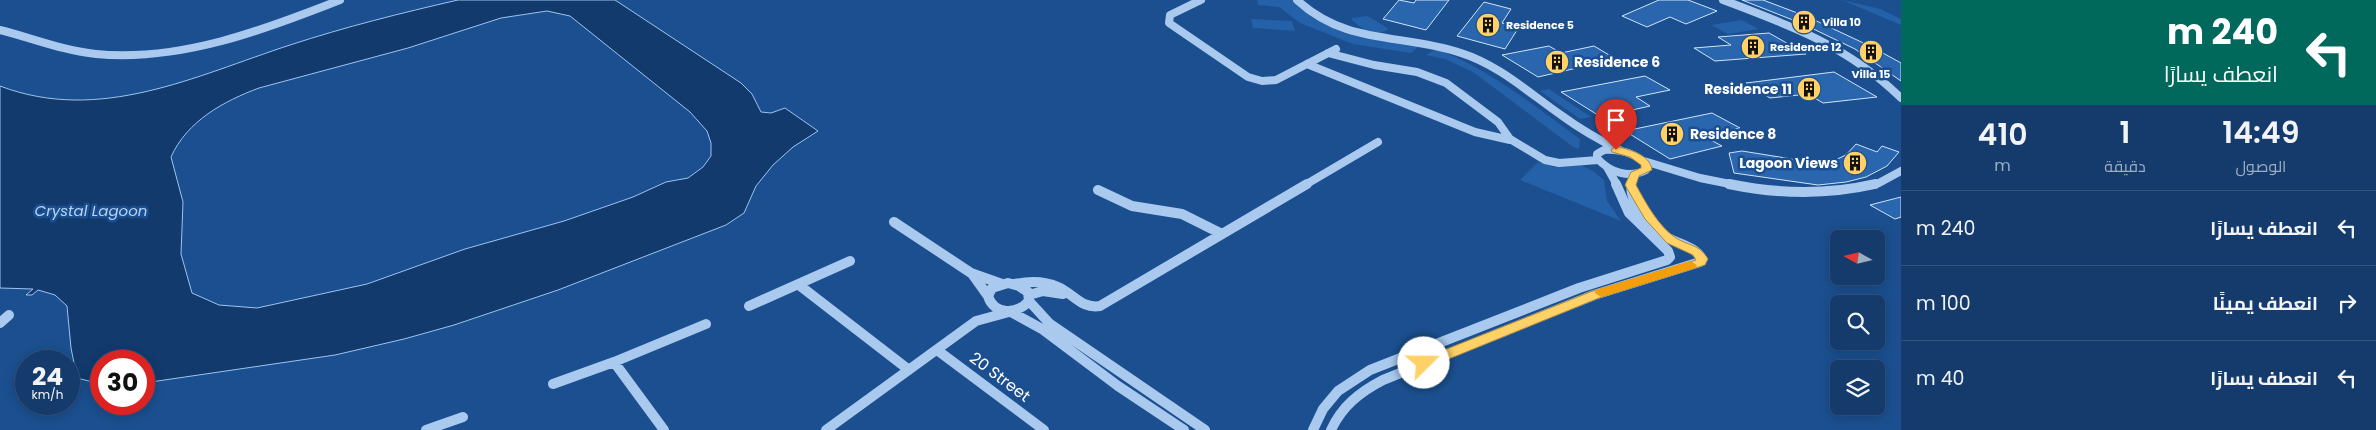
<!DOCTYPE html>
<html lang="ar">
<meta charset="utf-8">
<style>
body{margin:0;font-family:Poppins,Cairo,sans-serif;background:#214673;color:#f1f3f6;direction:rtl;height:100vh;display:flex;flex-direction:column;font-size:19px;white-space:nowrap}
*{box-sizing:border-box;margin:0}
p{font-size:16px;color:#9dadc1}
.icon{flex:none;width:28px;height:28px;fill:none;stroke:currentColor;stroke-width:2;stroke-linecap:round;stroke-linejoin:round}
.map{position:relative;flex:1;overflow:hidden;direction:ltr}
.details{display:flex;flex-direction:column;background:#143b6b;width:475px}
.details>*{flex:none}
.hud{background:#00695c;color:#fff;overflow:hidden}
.needle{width:32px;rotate:278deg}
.tools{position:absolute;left:1830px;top:230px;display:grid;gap:10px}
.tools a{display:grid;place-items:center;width:55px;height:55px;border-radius:8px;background:#143b6b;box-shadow:0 2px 12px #0003,0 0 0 1px #33557e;font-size:25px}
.speed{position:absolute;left:15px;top:350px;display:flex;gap:10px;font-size:25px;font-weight:700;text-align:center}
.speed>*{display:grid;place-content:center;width:65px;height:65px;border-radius:50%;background:#143b6b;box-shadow:0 2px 12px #0003,0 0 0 1px #33557e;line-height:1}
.speed small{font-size:12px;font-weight:400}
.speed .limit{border:8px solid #d22;background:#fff;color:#111}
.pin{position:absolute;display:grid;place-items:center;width:42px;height:42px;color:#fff;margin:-51px -21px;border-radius:50% 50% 50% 0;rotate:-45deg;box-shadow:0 0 5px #0007}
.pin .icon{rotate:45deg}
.me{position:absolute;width:55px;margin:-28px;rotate:68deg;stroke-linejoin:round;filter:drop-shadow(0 0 4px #0008)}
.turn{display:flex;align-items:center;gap:18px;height:105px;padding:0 15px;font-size:22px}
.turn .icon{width:65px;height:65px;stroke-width:2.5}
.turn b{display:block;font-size:35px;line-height:42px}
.eta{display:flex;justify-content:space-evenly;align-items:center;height:85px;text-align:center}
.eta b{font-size:30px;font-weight:600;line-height:35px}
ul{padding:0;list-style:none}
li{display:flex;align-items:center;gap:15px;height:75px;padding:0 15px;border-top:1px solid #33557e}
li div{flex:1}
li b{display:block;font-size:19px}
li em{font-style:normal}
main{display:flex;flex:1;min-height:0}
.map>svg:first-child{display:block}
.green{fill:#2461a8}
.water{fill:#123a6d;stroke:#9cc4f0;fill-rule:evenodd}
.building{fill:#2a66ad;stroke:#cfe3fa}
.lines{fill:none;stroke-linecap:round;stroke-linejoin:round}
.minor-far1{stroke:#a9c9ee;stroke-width:8}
.minor{stroke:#a9c9ee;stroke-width:10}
.route{fill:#ffd166;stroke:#a68842}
.slow{fill:#f59e0b}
.labels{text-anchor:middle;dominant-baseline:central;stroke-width:5;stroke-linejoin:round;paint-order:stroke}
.far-poi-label{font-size:11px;font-weight:bold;fill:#fff;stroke:#1b4f8f;text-anchor:start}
.poi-label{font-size:14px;font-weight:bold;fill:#fff;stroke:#1b4f8f;text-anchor:start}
.water-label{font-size:15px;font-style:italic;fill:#b5d3f5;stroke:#1b4f8f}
.near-street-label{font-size:16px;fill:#fff;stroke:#1b4f8f}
</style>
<main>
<section class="details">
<div class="hud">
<div class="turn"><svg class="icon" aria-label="left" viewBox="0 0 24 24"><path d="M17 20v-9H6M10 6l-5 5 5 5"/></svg><div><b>240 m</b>انعطف يسارًا</div></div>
</div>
<div class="eta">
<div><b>14:49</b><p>الوصول</p></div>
<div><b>1</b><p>دقيقة</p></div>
<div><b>410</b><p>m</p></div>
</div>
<ul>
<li><svg class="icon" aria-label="left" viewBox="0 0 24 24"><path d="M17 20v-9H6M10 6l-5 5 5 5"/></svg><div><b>انعطف يسارًا</b></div><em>240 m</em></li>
<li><svg class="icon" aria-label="right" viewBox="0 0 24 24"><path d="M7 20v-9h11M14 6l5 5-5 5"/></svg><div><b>انعطف يمينًا</b></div><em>100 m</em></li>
<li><svg class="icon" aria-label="left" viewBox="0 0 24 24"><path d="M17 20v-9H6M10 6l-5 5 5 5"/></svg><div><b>انعطف يسارًا</b></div><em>40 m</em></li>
</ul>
</section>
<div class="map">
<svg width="1901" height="430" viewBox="0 0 1901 430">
<rect width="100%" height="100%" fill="#1b4f8f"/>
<path class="green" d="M1257,0H1292C1327,34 1375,36 1421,45L1411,53L1353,44L1300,23L1279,7L1258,5Z
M1842,0L1880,9L1901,19V25Z
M1367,16C1370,17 1385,26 1388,29L1386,31C1373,35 1361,29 1352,20V18Z
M1251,19L1292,21L1295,31L1253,28Z
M1742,20L1759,29L1728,34L1711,25Z
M1436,49C1490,69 1534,106 1580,139L1579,149L1573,147L1473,72L1445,59L1426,55Z
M1549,89L1591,117L1580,119L1540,91Z
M1538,162L1555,167L1579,164L1593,171L1604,180L1607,201L1621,221L1520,180Z"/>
<path class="water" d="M458,0H615L741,83L752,94L761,112L771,113L785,108L818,131L793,147L773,165L756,186L744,213L726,225L558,290L454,325L404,339L335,355L144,383V361H101V384L77,378L71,348L67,306L55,295L38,290L32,295H26L33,289L0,288V86C100,124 195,76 290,45C345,27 401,13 458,0ZM547,11L570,16L690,112L707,131L711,143V156L703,167L688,178L666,182L633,197L564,221L465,249L367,284L257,308L219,305L192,293L181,254L183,202L171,157C187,121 224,101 259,88L408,48L501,18Z"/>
<path class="building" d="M1399,0L1414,3L1416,0H1449L1426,30L1383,19Z
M1659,0H1688L1717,11L1686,24L1670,17L1647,27L1622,16Z
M1742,0H1763L1808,17L1872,47L1901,63V81L1855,49L1803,24Z
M1484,2L1511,9L1502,23L1519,27L1505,49L1457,36Z
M1769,33L1806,54L1715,61L1694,48L1731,45L1718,37Z
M1549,46L1561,53L1594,46L1616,59L1538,77L1502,55Z
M1834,72L1877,97L1823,103L1808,94L1770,98L1746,83Z
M1645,76L1670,90L1636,97L1650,106L1601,117L1561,92Z
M1712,113L1740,128L1705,137L1722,146L1670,159L1625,131Z
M1856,144L1877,152L1882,146L1899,152L1887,166L1866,177L1846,182L1818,185L1734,173L1729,153L1742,151L1792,159L1802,165L1835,160L1846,155Z
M1901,197V217L1895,219L1870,205Z"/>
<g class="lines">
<path class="minor-far1" d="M1201,0L1170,15L1169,23L1248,77L1262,81L1276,80L1336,49
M1297,0C1347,46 1402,33 1461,53C1499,65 1529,93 1561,115C1580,129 1599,140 1620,150
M1723,0C1790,25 1849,47 1901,98
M0,30C32,38 64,51 96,54C180,62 264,30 340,0
M1328,53L1374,65L1417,72L1446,83L1498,122L1510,139L1545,160L1559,163L1598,160
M1307,64L1475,132L1510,140
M1604,150C1620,149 1634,153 1646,164V170C1629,179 1609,172 1597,158V154Z
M1644,161L1700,178L1735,185
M1607,167L1617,185
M1305,185L1378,142
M1631,185L1634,174
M1870,185L1879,183L1901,171"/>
<path class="minor" d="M1729,184C1777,194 1827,195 1875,184
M1098,190L1132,206L1182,214L1222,234
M894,222L971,273L1002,284
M973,275L988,296
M1008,283L1019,286L1028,292L1029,301C1018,314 994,316 988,296L992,288Z
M1015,284C1029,281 1045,281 1058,287C1074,294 1081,309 1100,306L1307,184
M799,285L909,370
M1029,295L1043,291L1063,294
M1029,301L1050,324L1205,430
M749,306L850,261
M1011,312L1042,329L1118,386L1184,430
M0,323L9,315
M937,350L1044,430
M614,362L664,430
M553,384L614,362L706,324
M426,430L463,417
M826,430L976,321L1009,312
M1313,430L1323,409L1338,391L1370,370L1579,288L1667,260L1670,257L1668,251L1629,213L1616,184
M1331,430C1342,406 1360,392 1383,380L1594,295L1700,262L1702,259C1695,247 1682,245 1670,239C1649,229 1631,207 1631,184"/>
</g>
<path class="route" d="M1616,146C1629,150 1650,154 1652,170L1639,176L1636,185C1646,203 1658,226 1676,238C1689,246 1699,244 1708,259L1705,265L1599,298L1429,367H1419L1417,363L1419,360L1590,292L1696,260L1693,255L1667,243L1645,219L1625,185L1631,172L1641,168V165L1630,157L1612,152L1611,150Z"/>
<path class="slow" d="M1690,261L1697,265L1695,268L1601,297L1595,293L1596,290Z"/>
<defs>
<g id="building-disc" transform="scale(1.25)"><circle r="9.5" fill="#ffd166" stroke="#1b4f8f"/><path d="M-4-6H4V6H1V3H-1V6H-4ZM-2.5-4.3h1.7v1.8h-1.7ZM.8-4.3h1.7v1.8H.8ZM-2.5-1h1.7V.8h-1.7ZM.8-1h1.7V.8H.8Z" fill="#111"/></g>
</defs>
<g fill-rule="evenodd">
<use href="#building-disc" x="1804" y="22"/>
<use href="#building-disc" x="1488" y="25"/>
<use href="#building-disc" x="1753" y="47"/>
<use href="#building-disc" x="1871" y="52"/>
<use href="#building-disc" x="1557" y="62"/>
<use href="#building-disc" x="1809" y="89"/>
<use href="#building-disc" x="1672" y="134"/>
<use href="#building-disc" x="1855" y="163"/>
</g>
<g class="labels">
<g class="far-poi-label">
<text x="1822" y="22">Villa 10</text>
<text x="1506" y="25">Residence 5</text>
<text x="1770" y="47">Residence 12</text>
<text x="1871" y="74" text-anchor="middle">Villa 15</text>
</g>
<g class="poi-label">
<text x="1574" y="62">Residence 6</text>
<text x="1792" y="89" text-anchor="end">Residence 11</text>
<text x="1690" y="134">Residence 8</text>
<text x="1838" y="163" text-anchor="end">Lagoon Views</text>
</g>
<g class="water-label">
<text x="91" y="210">Crystal Lagoon</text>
</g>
<g class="near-street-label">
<text transform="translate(1000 377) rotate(37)">20 Street</text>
</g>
</g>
</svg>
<div class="tools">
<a><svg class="needle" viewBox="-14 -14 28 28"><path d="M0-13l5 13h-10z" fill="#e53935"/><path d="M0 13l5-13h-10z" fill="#9dadc1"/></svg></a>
<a><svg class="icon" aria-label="search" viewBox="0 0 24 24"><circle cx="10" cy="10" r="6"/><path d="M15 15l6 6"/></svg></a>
<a><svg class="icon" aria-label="layers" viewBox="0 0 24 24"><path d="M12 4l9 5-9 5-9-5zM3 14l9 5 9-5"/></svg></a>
</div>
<div class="speed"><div>24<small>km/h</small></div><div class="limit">30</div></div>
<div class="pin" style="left:1616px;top:150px;background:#d93025"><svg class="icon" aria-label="arrive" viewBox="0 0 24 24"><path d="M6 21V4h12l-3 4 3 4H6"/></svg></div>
<svg class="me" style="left:1424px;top:363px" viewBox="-20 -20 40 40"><circle r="19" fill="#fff"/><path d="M0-13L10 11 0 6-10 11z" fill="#ffd166"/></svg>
</div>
</main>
